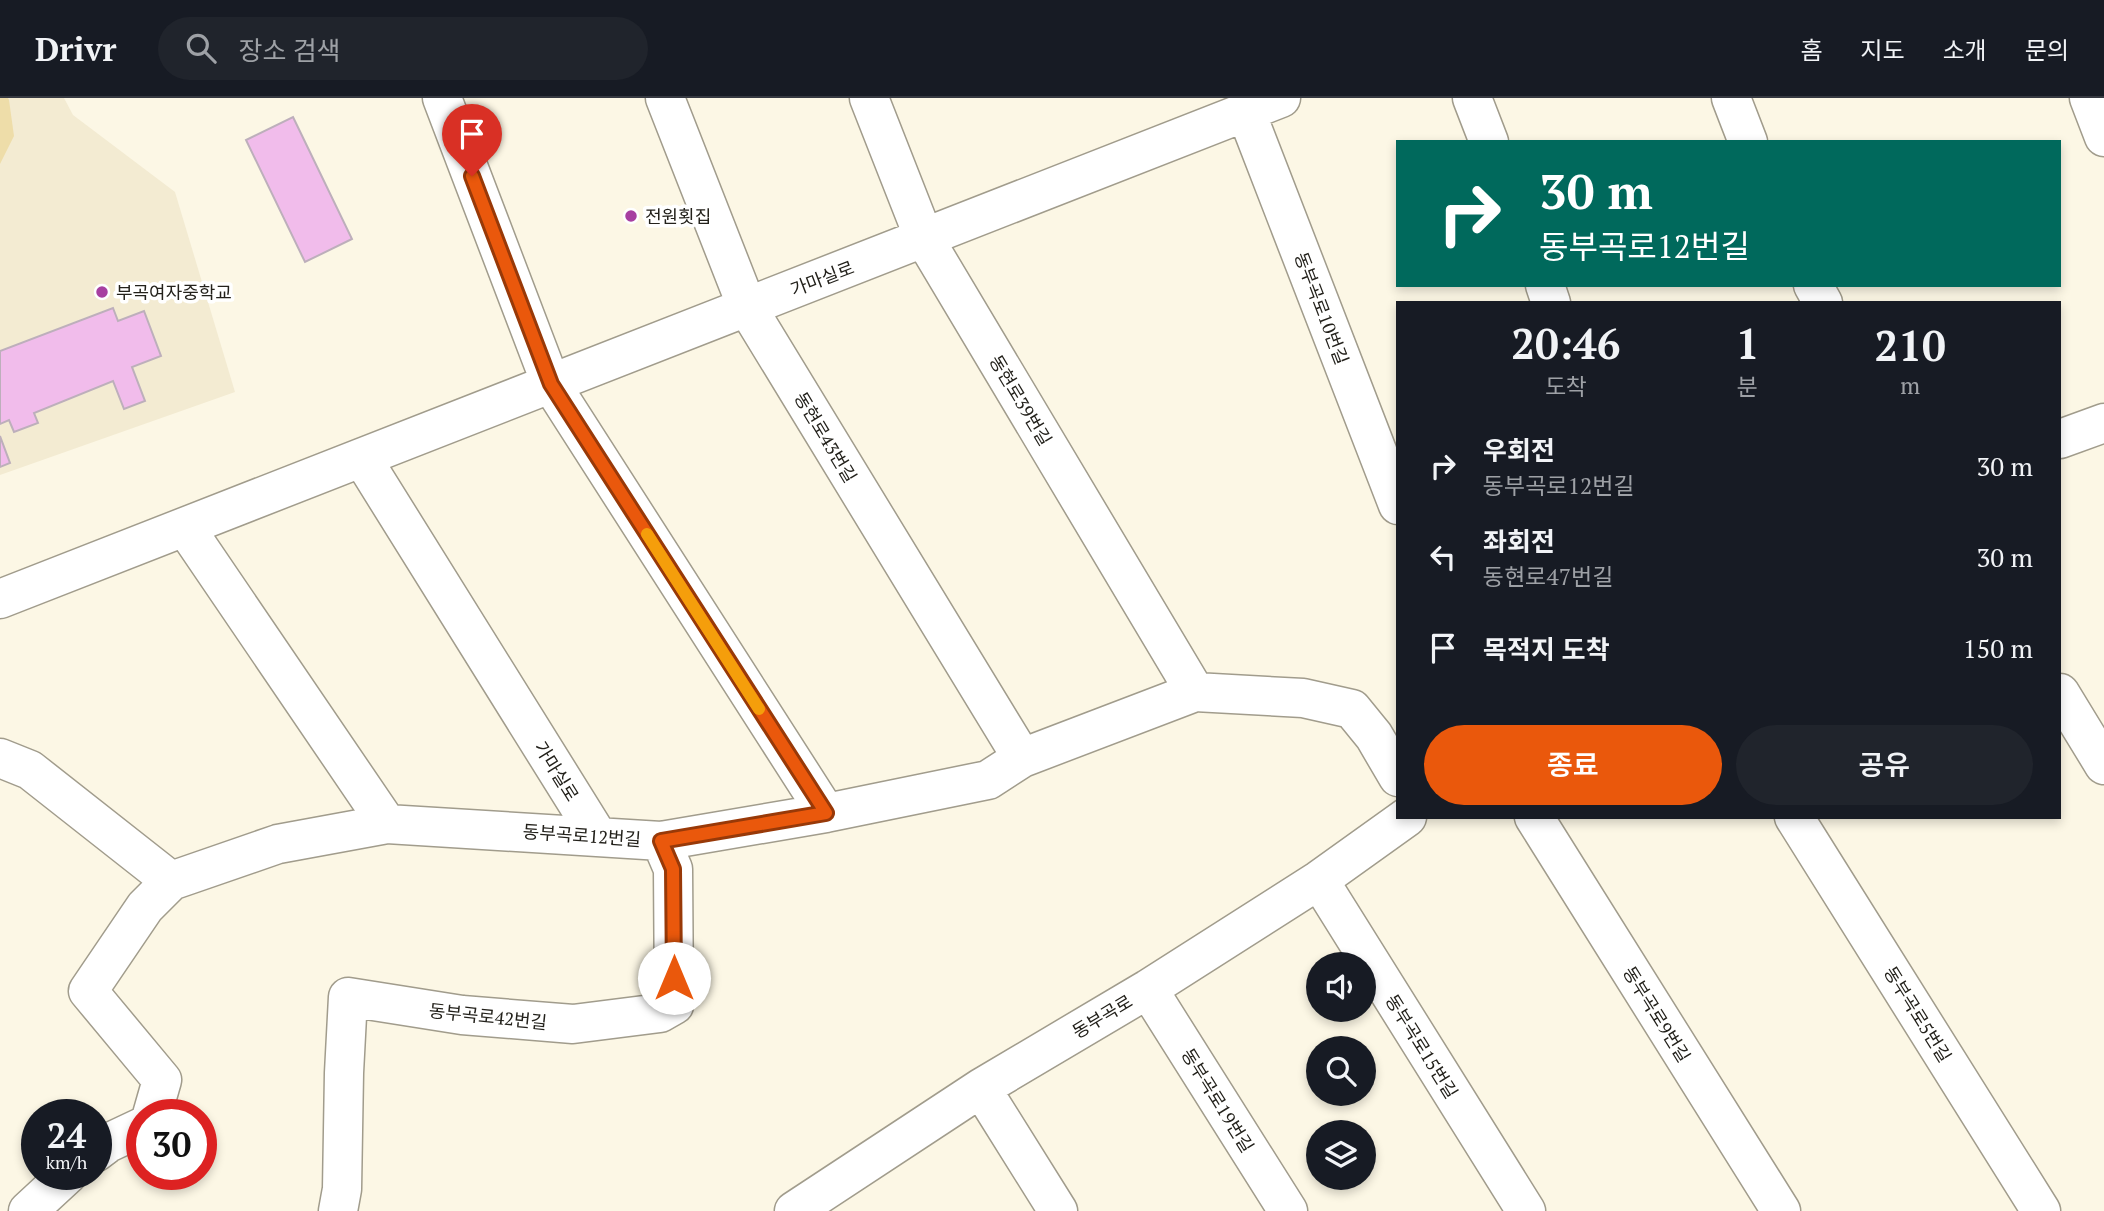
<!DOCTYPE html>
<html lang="ko">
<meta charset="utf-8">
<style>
body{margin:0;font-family:"PT Serif","Noto Sans KR",serif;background:#20242c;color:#f1f3f6;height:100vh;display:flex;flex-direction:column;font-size:26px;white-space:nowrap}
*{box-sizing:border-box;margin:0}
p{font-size:23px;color:#9ea1a6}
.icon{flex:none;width:38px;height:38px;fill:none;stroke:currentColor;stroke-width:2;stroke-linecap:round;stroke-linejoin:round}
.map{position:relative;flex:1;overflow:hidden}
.sheet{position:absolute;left:1396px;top:203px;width:665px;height:518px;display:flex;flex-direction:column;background:#171b24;border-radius:0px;box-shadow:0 4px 10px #0003}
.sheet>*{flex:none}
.hud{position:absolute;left:1396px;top:42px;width:665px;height:147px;border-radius:0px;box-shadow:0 4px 10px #0003;background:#00695c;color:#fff;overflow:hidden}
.buttons{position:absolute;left:1306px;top:854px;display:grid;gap:14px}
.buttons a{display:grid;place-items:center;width:70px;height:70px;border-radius:50%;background:#171b24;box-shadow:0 4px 10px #0003;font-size:35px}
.speed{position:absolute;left:21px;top:1001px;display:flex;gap:14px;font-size:35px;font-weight:700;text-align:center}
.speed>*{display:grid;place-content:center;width:91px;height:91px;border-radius:50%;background:#171b24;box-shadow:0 4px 10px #0003;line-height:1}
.speed small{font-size:18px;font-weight:400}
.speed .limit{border:10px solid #d22;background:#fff;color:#111}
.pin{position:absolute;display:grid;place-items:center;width:60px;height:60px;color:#fff;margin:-72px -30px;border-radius:50% 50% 50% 0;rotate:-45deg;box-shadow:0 0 7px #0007}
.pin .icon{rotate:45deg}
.me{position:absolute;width:77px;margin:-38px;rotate:0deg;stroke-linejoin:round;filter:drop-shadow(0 0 5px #0008)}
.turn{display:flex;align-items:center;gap:24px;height:147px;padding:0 28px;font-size:32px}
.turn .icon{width:91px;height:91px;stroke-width:2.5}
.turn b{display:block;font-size:49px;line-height:60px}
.eta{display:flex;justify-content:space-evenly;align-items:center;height:119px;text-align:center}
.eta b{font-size:42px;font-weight:600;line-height:49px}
.button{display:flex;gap:14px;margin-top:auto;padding:14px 28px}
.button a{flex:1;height:80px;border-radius:42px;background:#ea580c;color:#fff;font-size:28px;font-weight:600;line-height:80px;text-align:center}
.button a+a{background:#20242c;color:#f1f3f6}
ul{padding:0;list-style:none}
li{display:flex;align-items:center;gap:21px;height:91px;padding:0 28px}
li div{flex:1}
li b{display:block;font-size:26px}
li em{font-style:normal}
header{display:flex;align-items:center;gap:42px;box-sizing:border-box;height:98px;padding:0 35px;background:#171b24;border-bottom:2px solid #363941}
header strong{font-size:33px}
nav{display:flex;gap:38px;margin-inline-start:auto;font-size:24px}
.search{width:490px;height:63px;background:#20242c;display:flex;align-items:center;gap:18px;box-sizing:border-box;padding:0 24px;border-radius:38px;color:#9ea1a6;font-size:26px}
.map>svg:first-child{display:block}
.built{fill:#f3ebd2}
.green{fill:#eedda9}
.building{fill:#f1bceb;stroke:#bdafbb;stroke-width:2}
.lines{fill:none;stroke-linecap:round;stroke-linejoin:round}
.minor-casing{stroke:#a19c8c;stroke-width:41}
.minor{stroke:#fff;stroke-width:38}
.route-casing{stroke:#983908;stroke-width:18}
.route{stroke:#ea580c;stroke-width:12}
.slow{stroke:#f59e0b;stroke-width:12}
.poi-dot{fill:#a73fa1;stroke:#fff;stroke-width:2.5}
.labels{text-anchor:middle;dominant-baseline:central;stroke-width:7;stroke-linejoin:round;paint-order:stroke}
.poi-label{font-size:18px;fill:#23211b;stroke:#fff;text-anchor:start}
.street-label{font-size:18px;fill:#23211b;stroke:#fff}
</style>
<header>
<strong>Drivr</strong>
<div class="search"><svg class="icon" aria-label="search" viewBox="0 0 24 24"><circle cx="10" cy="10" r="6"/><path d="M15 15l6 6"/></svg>장소 검색</div>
<nav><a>홈</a><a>지도</a><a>소개</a><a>문의</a></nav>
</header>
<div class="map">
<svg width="2104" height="1113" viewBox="0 0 2104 1113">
<rect width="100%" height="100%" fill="#fcf7e5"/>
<path class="built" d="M0,0H64L73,17L175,94L235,294L0,377Z"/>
<path class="green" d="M0,0H8L9,2L14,38L0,66Z"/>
<path class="building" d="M293,19L352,141L305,164L246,42Z
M113,210L118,223L144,213L161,258L132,269L145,303L124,311L113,283L34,315L38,325L14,334L9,322L0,326V253Z
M0,338L10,365L0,369Z"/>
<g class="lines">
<g class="minor-casing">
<path id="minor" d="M442,0L551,286L826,715
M665,0L747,209L1022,660
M869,0L924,140L1195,594
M1472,0L1489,44
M1731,0L1748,44
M2089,0L2104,39
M1246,14L1398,407
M1545,187L1551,205
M1813,187L1823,205
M2060,341L2104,325
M362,360L597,737
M185,429L387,726
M0,501L1281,0
M2060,595L2104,667
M0,660L30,672L171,783
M1534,719L1781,1113
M1794,719L2041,1113
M1319,782L1526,1113
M1148,891L1288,1113
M981,990L1058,1113
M152,1017L162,982L88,893L145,809L171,783L278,746L387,726L661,743L826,715L988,682L1022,660L1195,594L1303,600L1352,611L1374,638L1398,679
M96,1054L108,1045L142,1029
M28,1113L68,1076
M338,1113L342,1091L344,975L348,899L462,917L573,926L660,915L674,907L673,771L661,743
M794,1113L981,990L1148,891L1319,782L1407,719"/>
</g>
<use href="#minor" class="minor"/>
</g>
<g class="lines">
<g class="route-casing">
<path id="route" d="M472,78L551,286L826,715L661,743L673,771L674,880"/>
</g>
<use href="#route" class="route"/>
<path class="slow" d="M647,436L759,611"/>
</g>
<g class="poi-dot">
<circle cx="631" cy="118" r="7"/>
<circle cx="102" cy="194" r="7"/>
</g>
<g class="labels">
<g class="poi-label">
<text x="645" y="118">전원횟집</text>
<text x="116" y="194">부곡여자중학교</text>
</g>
<g class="street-label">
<text transform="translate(822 180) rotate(-21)">가마실로</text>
<text transform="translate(1322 210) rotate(69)">동부곡로10번길</text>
<text transform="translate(1021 302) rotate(59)">동현로39번길</text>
<text transform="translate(826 339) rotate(59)">동현로43번길</text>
<text transform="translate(557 673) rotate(58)">가마실로</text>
<text transform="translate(582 737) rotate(4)">동부곡로12번길</text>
<text transform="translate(1657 916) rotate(58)">동부곡로9번길</text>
<text transform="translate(1918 916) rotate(58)">동부곡로5번길</text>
<text transform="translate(488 918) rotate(6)">동부곡로42번길</text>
<text transform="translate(1102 918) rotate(-31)">동부곡로</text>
<text transform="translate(1422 948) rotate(58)">동부곡로15번길</text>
<text transform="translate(1218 1002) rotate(58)">동부곡로19번길</text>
</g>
</g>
</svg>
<div class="buttons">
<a><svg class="icon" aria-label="sound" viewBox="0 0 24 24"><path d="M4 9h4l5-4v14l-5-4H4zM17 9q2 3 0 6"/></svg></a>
<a><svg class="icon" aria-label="search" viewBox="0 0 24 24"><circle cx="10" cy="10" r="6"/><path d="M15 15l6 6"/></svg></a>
<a><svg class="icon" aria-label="layers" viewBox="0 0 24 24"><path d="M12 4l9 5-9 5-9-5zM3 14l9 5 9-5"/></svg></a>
</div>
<div class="speed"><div>24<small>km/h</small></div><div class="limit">30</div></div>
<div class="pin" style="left:472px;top:78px;background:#d93025"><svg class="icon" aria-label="arrive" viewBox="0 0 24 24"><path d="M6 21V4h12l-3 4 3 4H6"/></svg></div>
<svg class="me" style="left:674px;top:880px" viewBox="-20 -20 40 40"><circle r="19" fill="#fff"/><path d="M0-13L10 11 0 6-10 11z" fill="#ea580c"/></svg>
<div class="hud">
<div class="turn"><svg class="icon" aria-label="right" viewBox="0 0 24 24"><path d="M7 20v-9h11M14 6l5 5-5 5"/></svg><div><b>30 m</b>동부곡로12번길</div></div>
</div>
<section class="sheet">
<div class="eta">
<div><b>20:46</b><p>도착</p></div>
<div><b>1</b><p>분</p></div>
<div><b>210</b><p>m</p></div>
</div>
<ul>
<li><svg class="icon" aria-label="right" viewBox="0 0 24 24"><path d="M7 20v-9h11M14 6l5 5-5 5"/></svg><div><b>우회전</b><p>동부곡로12번길</p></div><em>30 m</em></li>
<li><svg class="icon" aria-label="left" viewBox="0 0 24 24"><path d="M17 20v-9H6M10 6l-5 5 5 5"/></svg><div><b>좌회전</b><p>동현로47번길</p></div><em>30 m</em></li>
<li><svg class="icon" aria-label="arrive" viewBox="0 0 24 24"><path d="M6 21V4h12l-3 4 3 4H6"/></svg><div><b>목적지 도착</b></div><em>150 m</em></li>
</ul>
<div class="button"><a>종료</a><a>공유</a></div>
</section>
</div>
